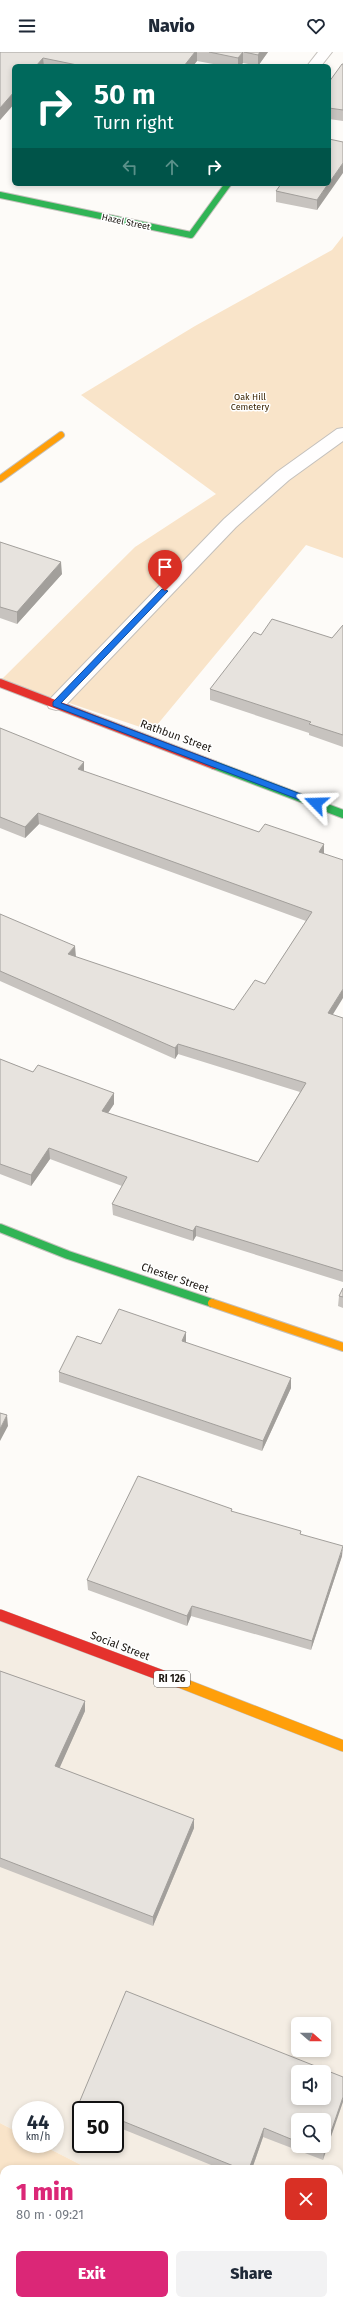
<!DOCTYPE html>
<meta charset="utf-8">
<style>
body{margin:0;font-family:"Fira Sans",sans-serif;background:#f2f2f3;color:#1f2937;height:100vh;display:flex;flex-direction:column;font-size:15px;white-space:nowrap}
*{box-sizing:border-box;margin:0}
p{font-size:13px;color:#747a83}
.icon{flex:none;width:22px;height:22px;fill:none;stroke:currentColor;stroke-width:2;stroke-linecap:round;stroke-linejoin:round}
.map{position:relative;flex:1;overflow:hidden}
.panel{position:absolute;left:0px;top:2113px;width:343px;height:140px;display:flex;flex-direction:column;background:#fff;border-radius:12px 12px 0 0;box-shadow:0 2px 6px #0003}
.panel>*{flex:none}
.top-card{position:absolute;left:12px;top:12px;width:319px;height:122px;border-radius:6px;box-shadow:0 2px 6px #0003;background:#00695c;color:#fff;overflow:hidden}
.needle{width:26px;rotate:110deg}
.tools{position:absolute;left:291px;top:1965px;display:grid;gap:8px}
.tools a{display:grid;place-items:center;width:40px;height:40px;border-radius:6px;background:#fff;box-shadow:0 2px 6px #0003;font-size:20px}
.speed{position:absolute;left:12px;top:2049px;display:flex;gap:8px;font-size:20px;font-weight:700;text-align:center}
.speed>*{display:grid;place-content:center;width:52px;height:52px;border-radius:50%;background:#fff;box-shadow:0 2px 6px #0003;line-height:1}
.speed small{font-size:10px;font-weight:400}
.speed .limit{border:2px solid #111;border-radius:6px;background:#fff;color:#111}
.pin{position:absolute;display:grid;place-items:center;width:34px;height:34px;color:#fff;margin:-41px -17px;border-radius:50% 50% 50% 0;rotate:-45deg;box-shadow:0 0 4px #0007}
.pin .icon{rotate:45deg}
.me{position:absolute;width:44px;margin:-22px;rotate:292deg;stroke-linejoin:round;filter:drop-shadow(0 0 3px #0008)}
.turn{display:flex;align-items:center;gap:14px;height:84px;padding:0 16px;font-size:18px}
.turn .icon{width:52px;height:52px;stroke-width:2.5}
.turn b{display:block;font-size:28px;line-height:34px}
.lanes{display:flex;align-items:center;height:38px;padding:0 16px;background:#0003;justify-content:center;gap:20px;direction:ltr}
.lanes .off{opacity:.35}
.round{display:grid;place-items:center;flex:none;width:42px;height:42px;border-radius:6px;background:#f2f2f3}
.summary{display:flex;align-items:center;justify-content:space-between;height:68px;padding:0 16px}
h1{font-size:24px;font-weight:800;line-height:30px;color:#db2777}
.action{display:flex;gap:8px;margin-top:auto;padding:8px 16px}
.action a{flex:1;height:46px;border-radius:6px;background:#db2777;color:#fff;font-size:16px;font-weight:800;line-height:46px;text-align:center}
.action a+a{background:#f2f2f3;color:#1f2937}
header{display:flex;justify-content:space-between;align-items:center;height:52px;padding:0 16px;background:#fff;font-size:18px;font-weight:800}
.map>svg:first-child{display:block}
.built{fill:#f4ede3;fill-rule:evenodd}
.green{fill:#f9e4c9}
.water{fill:#efc996}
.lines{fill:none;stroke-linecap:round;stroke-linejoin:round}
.lane-casing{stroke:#c4c0bc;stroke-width:2}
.street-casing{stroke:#c4c0bc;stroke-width:2}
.fast-far1-casing{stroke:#c4c0bc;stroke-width:8}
.fast-casing{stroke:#c4c0bc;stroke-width:10}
.slow-far2-casing{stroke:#c4c0bc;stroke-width:8}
.slow-far1-casing{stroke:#c4c0bc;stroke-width:10}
.slow-casing{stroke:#c4c0bc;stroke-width:12}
.jam-far1-casing{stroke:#c4c0bc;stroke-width:10}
.jam-casing{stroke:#c4c0bc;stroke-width:12}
.lane{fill:#fffefe;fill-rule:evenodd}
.street{fill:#fffefe;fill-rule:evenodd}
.fast-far1{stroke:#30b455;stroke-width:6}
.fast{stroke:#30b455;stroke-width:8}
.slow-far2{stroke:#ff9f0a;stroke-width:6}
.slow-far1{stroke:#ff9f0a;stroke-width:8}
.slow{stroke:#ff9f0a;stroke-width:11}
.jam-far1{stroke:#e5322d;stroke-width:8}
.jam{stroke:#e5322d;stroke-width:11}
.wall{fill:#c7c3bf;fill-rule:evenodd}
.shaded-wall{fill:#a29f9b}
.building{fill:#e7e3de;stroke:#a29f9b;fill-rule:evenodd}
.route{fill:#1a73e8;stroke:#114b97}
.labels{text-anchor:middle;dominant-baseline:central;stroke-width:3;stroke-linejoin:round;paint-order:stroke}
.far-street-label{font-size:9px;fill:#1b1610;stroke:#fff}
.far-park-label{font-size:9px;fill:#3b2605;stroke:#fff}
.shield{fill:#fff;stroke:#5f5c58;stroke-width:1}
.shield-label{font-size:10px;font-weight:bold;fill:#1b1610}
.street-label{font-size:11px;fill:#1b1610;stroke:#fff}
</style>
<header><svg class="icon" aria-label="menu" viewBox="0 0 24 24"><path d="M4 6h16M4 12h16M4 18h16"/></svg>Navio<svg class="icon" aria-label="heart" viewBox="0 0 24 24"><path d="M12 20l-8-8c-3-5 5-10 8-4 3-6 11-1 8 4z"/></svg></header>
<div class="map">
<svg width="343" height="2253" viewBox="0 0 343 2253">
<rect width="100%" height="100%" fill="#fdfbf8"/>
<path class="built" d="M0,1568L343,1698V2251L339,2249V2117H89L40,2092H55V2058H21V2082L0,2071ZM298,1972H324V1998H298ZM298,2020H324V2046H298ZM81,2058H115V2092H81ZM298,2068H324V2094H298Z"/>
<path class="green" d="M343,184V506L306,493L152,679L1,628L135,495L216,442L81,343L195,274L332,198Z
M0,2071L21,2082V2092H40L89,2117H4V2249H339L343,2253H0Z"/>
<path class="water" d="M0,2139L4,2142V2249H130L135,2253H0Z"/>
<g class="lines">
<g class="lane-casing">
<path id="lane" d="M343,376V389L289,428L236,475L63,656L56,658L49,656L47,652L49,648L224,467L277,420L337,377Z"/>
</g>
<g class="street-casing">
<path id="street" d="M318,0H332L321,14H307Z"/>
</g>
<g class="fast-far1-casing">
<path id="fast-far1" d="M0,143L191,183L228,132"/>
</g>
<g class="fast-casing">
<path id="fast" d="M214,713L343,762
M0,1176L68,1203L212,1251"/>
</g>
<g class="slow-far2-casing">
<path id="slow-far2" d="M0,427L61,383"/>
</g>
<g class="slow-far1-casing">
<path id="slow-far1" d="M212,1251L343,1295"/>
</g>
<g class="slow-casing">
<path id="slow" d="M179,1630L343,1694"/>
</g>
<g class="jam-far1-casing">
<path id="jam-far1" d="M0,631L214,713"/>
</g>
<g class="jam-casing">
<path id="jam" d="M0,1563L179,1630"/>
</g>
<use href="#lane" class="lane"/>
<use href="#street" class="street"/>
<use href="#fast-far1" class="fast-far1"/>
<use href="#fast" class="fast"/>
<use href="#slow-far2" class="slow-far2"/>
<use href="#slow-far1" class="slow-far1"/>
<use href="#slow" class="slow"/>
<use href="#jam-far1" class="jam-far1"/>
<use href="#jam" class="jam"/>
</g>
<path class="wall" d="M0,0H268L258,14L243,11L240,14H224L197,9L193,14H14V52L0,68Z
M343,12V69L329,67V30Z
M329,132L317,158L276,150V139Z
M0,490L62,522L17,572L0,566Z
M343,573V695L309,683V681L210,648V637L261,583L332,586Z
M0,676L84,720L259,780L324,792V801L333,963L343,966V1230L196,1184L193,1189L113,1163L112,1152L122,1134L50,1107L31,1134L0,1122V1007L33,1020L114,1041V1052L108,1061L258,1110L300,1040L178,1002L175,1007L0,929V862L76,905L234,958L265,932L306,869L39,772L25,786L0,776Z
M343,1236V1256L338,1254L339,1244Z
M186,1280V1291L291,1326V1336L262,1399L59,1330V1320L101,1292Z
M232,1457V1460L301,1483L342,1504L311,1598L191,1564L187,1574L88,1538L87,1528Z
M0,1619L85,1649V1659L59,1716L194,1767V1776L153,1874L0,1815Z
M343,2025L323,2108L263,2085L252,2117H221L115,2074V2058H81V2060L80,2059L79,2051ZM298,2068L324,2094H298Z"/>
<path class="shaded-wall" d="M195,0H197V9L193,14H184Z
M243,0V11L240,14H238V6Z
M260,0H268L258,14V3Z
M43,6L44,14H36Z
M14,40V52L0,68V56Z
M343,111V121L317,158V148L328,132H329V131Z
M61,510L62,522L17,572V560Z
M84,710V722L78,717Z
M38,761L39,772L25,786V775Z
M324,792V803L319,800Z
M75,894L76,905L68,902Z
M343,937V946L327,972L328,961Z
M178,992V1002L175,1007V996Z
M114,1041V1052L102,1070V1059Z
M49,1096L50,1107L31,1134V1123Z
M196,1174V1184L193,1189V1179Z
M186,1280V1290L181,1300L182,1289Z
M291,1326V1336L262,1399L263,1389Z
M7,1363L8,1374L0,1389V1377Z
M343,1495L342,1504L311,1598L312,1589Z
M192,1554L191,1564L187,1574V1564Z
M85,1649V1659L56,1724L55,1714Z
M194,1767V1776L153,1874V1865Z
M343,2045V2050L323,2108L324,2100Z
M264,2076L263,2085L252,2117H249Z"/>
<path class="building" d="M0,0H195L184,14H82L43,6L36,14H14V40L0,56Z
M209,0H243L238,6Z
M244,0H260L258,3Z
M342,12H343V58L329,56V30Z
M329,87L343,90V111L329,131Z
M281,132H328L317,148L276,139Z
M0,490L61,510L17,560L0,555Z
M272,567L332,586L343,573V683L309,672L311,670L210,637L254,580L261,583Z
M0,676L84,710L78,717L259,780L265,772L324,792L319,800L343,808V937L328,961L343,966V1219L196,1174L193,1179L112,1152L127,1125L49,1096L31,1123L0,1112V1007L33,1020L38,1013L114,1041L102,1059L258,1110L306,1031L178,992L175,996L0,919V862L75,894L68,902L234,958L255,928L265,932L312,860L38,761L25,775L0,765Z
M343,1236V1245L339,1244Z
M119,1257L186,1280L182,1289L291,1326L263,1389L59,1320L77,1284L101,1292Z
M0,1361L7,1363L0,1377Z
M138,1424L232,1457L231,1459L301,1479L300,1482L343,1494L312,1589L192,1554L187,1564L87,1528Z
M0,1619L85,1649L55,1714L194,1767L153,1865L0,1806Z
M126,1939L343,2025V2045L324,2100L309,2094H324V2068H298V2090L264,2076L249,2117H241L115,2066V2058H96L79,2051ZM298,2020H324V2046H298Z"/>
<path class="route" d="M162,537L168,539L61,651L319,749V753H313L53,654V650Z"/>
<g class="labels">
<g class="far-street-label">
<text transform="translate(126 170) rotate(12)">Hazel Street</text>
</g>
<g class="far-park-label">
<text x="250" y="345">Oak Hill<tspan x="250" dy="10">Cemetery</tspan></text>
</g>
<rect class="shield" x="154" y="1619" width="36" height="16" rx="3"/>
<g class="shield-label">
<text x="172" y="1627">RI 126</text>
</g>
<g class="street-label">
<text transform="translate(176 684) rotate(20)">Rathbun Street</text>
<text transform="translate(175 1226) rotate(19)">Chester Street</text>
<text transform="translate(120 1594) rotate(21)">Social Street</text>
</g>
</g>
</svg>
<div class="tools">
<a><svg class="needle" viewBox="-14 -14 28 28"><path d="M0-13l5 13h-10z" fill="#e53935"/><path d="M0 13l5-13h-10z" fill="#747a83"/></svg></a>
<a><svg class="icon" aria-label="sound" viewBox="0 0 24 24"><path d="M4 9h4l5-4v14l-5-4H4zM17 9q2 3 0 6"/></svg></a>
<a><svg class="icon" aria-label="search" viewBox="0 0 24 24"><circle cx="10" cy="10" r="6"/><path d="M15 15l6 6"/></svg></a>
</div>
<div class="speed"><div>44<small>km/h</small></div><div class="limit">50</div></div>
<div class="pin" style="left:165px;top:539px;background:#d93025"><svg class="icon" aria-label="arrive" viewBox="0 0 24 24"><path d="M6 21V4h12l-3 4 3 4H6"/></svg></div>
<svg class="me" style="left:316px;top:751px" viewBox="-20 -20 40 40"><path d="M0-17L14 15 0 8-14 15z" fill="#1a73e8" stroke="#fff" stroke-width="4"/></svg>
<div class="top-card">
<div class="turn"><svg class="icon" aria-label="right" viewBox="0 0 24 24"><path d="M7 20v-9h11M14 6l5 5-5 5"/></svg><div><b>50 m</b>Turn right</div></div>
<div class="lanes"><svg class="icon off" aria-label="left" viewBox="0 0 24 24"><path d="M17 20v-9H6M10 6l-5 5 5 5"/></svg><svg class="icon off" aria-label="ahead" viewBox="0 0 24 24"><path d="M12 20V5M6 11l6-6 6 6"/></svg><svg class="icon" aria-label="right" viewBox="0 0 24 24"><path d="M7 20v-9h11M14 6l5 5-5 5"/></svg></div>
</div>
<section class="panel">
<div class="summary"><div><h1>1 min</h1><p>80 m · 09:21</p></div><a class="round" style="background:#d93025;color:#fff"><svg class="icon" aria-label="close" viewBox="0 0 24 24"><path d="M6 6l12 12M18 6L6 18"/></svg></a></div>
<div class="action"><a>Exit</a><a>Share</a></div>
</section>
</div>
